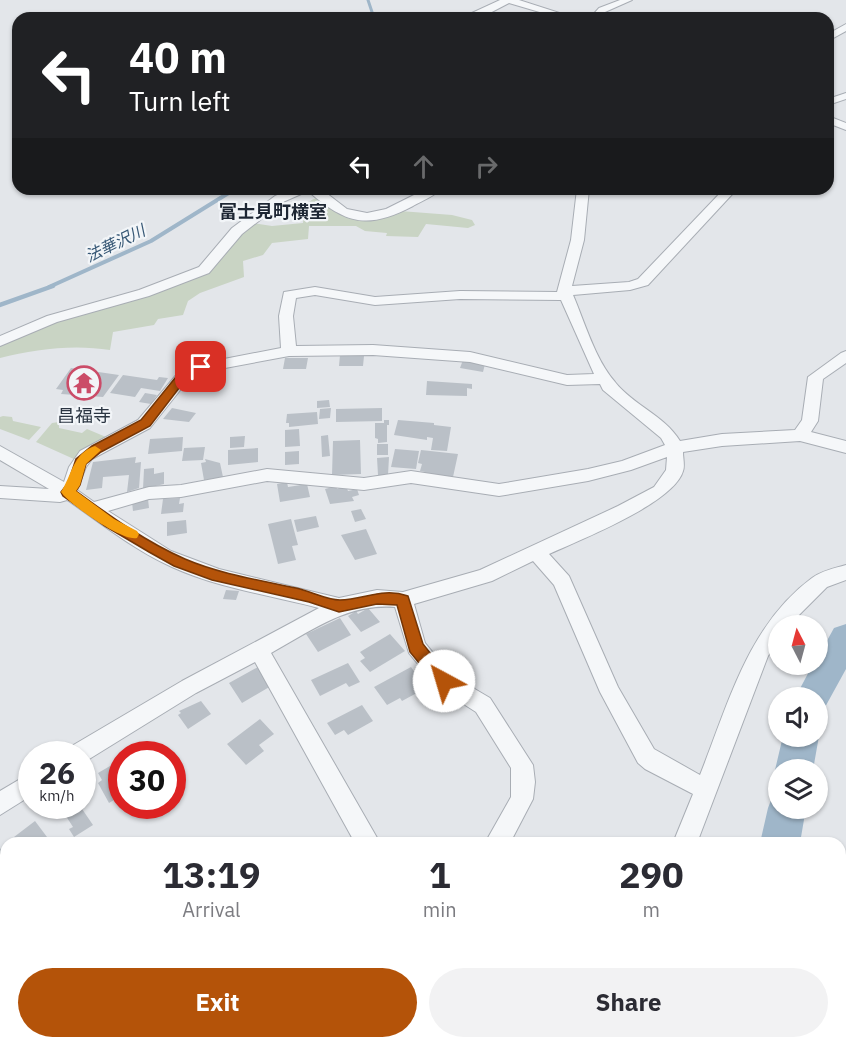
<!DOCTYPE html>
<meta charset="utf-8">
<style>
body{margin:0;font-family:"IBM Plex Sans","Noto Sans JP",sans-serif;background:#f2f2f3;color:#2b2b33;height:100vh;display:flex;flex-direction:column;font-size:22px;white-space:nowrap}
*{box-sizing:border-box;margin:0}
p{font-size:20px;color:#7c7c81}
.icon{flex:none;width:33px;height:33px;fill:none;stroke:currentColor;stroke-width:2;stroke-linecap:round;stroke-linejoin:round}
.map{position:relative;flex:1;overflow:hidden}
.side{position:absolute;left:0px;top:837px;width:846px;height:212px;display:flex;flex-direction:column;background:#fff;border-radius:18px 18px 0 0;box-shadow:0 2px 4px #0004}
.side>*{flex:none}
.guide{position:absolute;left:12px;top:12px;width:822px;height:183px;border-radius:18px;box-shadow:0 2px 4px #0004;background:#202124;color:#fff;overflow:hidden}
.needle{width:39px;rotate:354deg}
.buttons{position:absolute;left:768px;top:615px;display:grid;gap:12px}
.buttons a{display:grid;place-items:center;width:60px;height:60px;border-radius:50%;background:#fff;box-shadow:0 2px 4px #0004;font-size:30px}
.speed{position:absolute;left:18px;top:741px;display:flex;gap:12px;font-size:30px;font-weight:700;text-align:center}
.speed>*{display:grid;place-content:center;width:78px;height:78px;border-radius:50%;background:#fff;box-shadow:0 2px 4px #0004;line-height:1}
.speed small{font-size:15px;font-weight:400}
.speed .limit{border:9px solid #d22;background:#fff;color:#111}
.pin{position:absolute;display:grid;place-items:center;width:51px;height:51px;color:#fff;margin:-26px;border-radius:12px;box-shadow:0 3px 9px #0006}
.me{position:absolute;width:66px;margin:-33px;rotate:321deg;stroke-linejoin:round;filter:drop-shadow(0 0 4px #0008)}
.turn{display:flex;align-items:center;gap:21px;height:126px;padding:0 18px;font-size:27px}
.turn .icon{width:78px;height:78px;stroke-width:2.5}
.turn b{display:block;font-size:42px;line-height:51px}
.lanes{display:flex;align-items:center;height:57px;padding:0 18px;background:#0003;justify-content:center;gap:30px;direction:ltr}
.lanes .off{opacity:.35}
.eta{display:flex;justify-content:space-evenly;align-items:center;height:102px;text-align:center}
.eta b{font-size:36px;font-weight:700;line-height:42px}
.action{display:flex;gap:12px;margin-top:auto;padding:12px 18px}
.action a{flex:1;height:69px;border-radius:36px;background:#b45309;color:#fff;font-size:24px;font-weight:700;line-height:69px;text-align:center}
.action a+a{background:#f2f2f3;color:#2b2b33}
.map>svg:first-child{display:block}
.green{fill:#c9d4c4}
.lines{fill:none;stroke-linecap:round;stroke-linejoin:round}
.stream-far2{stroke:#9fb6c9;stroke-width:3}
.stream-far1{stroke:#9fb6c9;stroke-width:4}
.stream{stroke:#9fb6c9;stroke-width:4.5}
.river{fill:#9fb6c9;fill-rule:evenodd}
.building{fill:#bac0c7}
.minor-casing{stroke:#a8adb4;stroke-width:2}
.minor{fill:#f5f7f9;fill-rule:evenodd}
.route{fill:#b45309;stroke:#753606;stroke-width:1.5}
.slow{fill:#f59e0b}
.labels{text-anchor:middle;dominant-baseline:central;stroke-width:4.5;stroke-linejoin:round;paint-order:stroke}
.far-water-label{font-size:16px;font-style:italic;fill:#365775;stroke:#f2f5f8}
.far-quarter-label{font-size:18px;font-weight:bold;fill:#1d2633;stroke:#f2f5f8}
.poi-label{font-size:18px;fill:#2b3542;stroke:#f2f5f8}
</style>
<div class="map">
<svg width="846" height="1048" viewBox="0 0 846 1048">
<rect width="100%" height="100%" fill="#e3e6ea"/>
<path class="green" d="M321,197L354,216L400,211L452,215L472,220L475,225L468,228L426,224L418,237L386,236L387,233L365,231L356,226H309L308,239L272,243L263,255L243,261L244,277L200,293L188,301L183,315L158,319L154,325L113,332L110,350C74,344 35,349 0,358V343L54,321L207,271L230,241L253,223L272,226L303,223C305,209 304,200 321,197Z
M3,416L12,417L13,421L41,427L29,440L0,429V417Z
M59,422V428L82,433L87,429L106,437L76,460L36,442L52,423Z"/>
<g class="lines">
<path class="stream-far2" d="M368,0L374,18"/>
<path class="stream-far1" d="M49,287L151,241L235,189"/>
<path class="stream" d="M0,305L53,286"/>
<path class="river" d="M846,624V669L824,709L818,711V698H795L813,664H818V657L834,628Z
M818,733L819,736L813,770H778V777L775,770L783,736H818Z
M778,793V808H806L800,843H760L768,808L773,795Z
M734,1042H779V1048H733Z"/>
</g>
<path class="building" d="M340,355L364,356L363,366H339Z
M285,358H308L306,369H283Z
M463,360L485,364L483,372L460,368Z
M71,368L119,375L103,397L61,394L63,390L56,389Z
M123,375L157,380L159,377L168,378L160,391L141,388L135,397L110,393Z
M427,381L472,384V389L467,388V396L426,395Z
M145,393L157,395L151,404L139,402Z
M329,400L330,407L317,408V401Z
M172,408L196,413L189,422L163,419Z
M331,408L330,418L319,419L320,409Z
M382,408V421L336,422V409Z
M317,412L318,424L289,427V423H286L287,414Z
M384,420H389V425H387V442L378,443V439L375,438V423H384Z
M398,420L434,423V425L451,427L447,451L431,450L433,438L427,437V440L394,435Z
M299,429L300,446L285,447V430Z
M328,435L330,456L322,457L321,436Z
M245,436L244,447L230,448V437Z
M183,437L182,451L148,454L150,439Z
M360,440L361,474L332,475L333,441Z
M377,444H388V455H377Z
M205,447L203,460L182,461L184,448Z
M258,448V462L228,465V450Z
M395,449L419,451L416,469L391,467Z
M421,450L458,454L453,477L425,474V472L420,471L422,464L418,463Z
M299,451V464L285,465V452Z
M136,457L135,463L141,462L139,488L127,492L129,475L103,477L102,488L86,490L93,462Z
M389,457L388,475H378L377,458Z
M205,459L220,463L223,477L204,480L201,463L206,462Z
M154,468V474L164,472V484L143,489L144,469Z
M287,482L288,487L307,484L310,497L280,502L277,484Z
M336,486L337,489L346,486L348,491L357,489L359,495L352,497L354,501L330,504L325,489Z
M180,498L179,504L184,503L183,512L161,514L163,499Z
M148,499L149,508L133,511L132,502Z
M361,509L366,519L355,522L351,511Z
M316,516L319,527L297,532L294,520Z
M291,519L298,545L292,546L296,560L278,564L268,524Z
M186,520L187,533L167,536V522Z
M366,529L377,554L355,560L341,535Z
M226,590L239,591L236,600L223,599Z
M368,608L380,622L361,632L348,616L356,611L358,614Z
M340,618L351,635L318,652L306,634Z
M390,634L405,651L370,672L360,661L365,658L360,652Z
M348,663L360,682L349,687L346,683L320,696L311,680Z
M258,667L271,686L242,703L229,683Z
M411,667L426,688L402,701L400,698L387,705L374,687Z
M201,701L211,714L188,729L178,715L181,713L179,711Z
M362,705L373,721L348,735L344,730L335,735L327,723Z
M260,719L274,734L259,745L264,751L246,765L227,744Z
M110,766L122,785V795L109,803L98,783L102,780L98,773Z
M75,806H80L93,825L74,837L69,829L73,827L64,813Z
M35,821L47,837L39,843H18L14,837Z
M0,848L6,858V865L0,869Z"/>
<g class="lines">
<g class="minor-casing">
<path id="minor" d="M500,0H519L575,18H560L509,3L486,15L461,18Z
M620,0H632L605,12L600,18H590L599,8Z
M846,24V31L828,41V34Z
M846,93V99L828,105V99Z
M828,116L846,123V130L828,123Z
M292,189H321L347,209L367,213L386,209L426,189H441C434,196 422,201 413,206C367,230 346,224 308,191L283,202L242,234L209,273L149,296L57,322L0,346V336L47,316L139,290L199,267L232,228L275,196Z
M577,189H589L584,240L572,286L629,282L638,279L724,189H737L648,285L630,290L573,295C585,323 595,359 615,382C633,405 664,415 680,441L722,434L795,430L802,420L808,377L841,353L846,351V363L823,379L818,421L811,432L846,441V453L800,441L722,446L683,452C683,458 685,466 683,471C674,503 580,540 549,554L569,576L618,687L654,749L700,775C728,705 748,625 812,578C821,571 835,568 846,565V580L827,587L788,626H778V640L768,656L697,843H673L693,794L645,769L638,763L600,692L554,585L533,561L492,581L414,604L425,643L451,675L490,698L533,765L535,782L533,799L510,843H485L511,797V768L476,712L437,687L409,653L395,607C348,603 311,631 271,653L380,843H355L255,662L196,693L86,761L82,762V754H67L70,747L182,681L319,608C270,595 218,588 172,567C134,550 101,523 67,500L60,502L0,498V486L49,489L0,460V446L64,482L69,467L80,451L138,420L183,367L281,348L279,316L284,292L315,287L375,297L460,291L557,292L571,240ZM315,295L375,305L460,299L561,300L594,374L567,375L470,352L373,345L296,346L293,316L296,298ZM373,355L470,362L567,385L600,384L603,390L661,438L665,445L622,461L588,469L499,484L411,471L364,478L267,469L181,485L149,487L94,502L77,490L86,467L92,459L150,428L193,374L289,356ZM667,457L666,470L654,487L618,506L480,570L403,592L377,590L339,598L219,569L171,551L108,511L149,499L181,497L267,481L364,490L411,483L499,496L588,481L631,470Z
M32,772V795L0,815V791Z
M269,1042H296L294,1048H266Z
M548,1042H581L584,1048H550Z
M605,1042H632L631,1048H603Z"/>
</g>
<use href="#minor" class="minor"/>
</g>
<path class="route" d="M201,363L205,364V369L192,372L186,379L150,426L101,452L86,464L80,485L76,491C110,516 146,542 185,559C220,574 259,580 296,588C310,591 327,600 340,600C364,600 382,587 408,596L423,644L449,677L452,681L449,686L444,688L438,686L410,652L397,605L377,604L339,612L309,602L212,580L174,566L149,552L105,526L63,496L61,492L68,483L76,459L92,446L141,420L184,367Z"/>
<path class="slow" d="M95,446L101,450L86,464L80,485L76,491L114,519L137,531L139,534L137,538C123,542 69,504 61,492C72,475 73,453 95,446Z"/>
<defs>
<g id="temple-ring" transform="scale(1.725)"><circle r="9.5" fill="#f2f5f8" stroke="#cb4c68" stroke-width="1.5"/><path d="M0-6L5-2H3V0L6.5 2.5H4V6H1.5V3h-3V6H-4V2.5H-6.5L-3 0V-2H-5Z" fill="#cb4c68"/></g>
</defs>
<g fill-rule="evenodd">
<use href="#temple-ring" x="84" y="383"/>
</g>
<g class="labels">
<g class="far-water-label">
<text transform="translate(115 243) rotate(-26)">法華沢川</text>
</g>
<g class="far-quarter-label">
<text x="273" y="211">富士見町横室</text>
</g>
<g class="poi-label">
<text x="84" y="415">昌福寺</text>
</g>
</g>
</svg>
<div class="buttons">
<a><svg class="needle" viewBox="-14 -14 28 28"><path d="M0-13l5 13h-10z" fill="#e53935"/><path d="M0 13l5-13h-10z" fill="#7c7c81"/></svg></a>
<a><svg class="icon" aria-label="sound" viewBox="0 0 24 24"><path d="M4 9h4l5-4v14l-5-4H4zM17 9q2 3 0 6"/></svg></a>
<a><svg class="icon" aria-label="layers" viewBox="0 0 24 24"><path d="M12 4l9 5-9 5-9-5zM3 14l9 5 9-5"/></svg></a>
</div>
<div class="speed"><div>26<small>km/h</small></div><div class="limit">30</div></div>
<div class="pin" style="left:201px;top:367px;background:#d93025"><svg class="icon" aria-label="arrive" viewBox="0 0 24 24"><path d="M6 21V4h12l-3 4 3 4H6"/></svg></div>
<svg class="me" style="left:444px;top:681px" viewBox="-20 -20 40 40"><circle r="19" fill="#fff"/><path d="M0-13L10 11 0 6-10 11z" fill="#b45309"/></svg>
<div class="guide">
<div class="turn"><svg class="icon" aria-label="left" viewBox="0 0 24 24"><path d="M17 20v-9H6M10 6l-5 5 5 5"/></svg><div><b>40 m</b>Turn left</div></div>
<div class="lanes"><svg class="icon" aria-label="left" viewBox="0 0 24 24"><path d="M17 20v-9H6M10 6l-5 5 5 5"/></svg><svg class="icon off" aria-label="ahead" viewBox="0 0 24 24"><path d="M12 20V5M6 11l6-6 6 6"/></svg><svg class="icon off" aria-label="right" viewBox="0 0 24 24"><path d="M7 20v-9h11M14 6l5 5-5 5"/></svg></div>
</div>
<section class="side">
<div class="eta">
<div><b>13:19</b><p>Arrival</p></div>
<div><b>1</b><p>min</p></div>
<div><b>290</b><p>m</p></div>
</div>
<div class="action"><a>Exit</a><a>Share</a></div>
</section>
</div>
